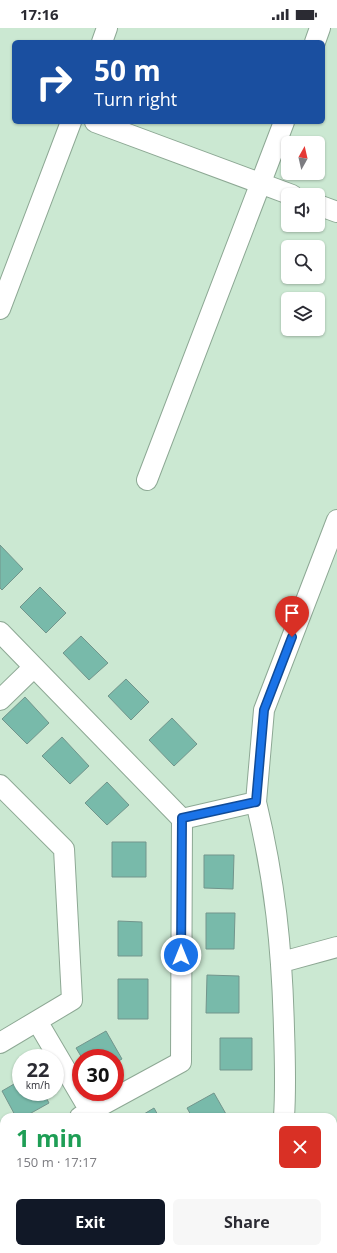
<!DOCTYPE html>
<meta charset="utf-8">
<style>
body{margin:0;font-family:"Open Sans",sans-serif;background:#f7f7f7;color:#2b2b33;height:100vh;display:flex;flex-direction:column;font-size:15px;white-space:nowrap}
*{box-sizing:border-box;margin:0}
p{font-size:13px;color:#7c7c81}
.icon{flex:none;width:22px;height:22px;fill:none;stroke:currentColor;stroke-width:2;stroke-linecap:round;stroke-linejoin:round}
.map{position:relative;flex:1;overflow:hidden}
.details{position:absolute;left:0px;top:1085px;width:337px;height:140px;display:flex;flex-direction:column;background:#fff;border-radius:12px 12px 0 0;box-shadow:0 1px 3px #0004}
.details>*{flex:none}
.top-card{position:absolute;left:12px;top:12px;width:313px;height:84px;border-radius:6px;box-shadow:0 1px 3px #0004;background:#1a4fa0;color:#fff;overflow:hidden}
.needle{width:26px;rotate:8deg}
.fabs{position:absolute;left:281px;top:108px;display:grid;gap:8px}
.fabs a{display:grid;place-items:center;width:44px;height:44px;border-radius:6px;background:#fff;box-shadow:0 1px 3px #0004;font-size:20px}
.speed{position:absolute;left:12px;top:1021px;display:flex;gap:8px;font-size:20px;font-weight:700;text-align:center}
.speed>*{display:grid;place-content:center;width:52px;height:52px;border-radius:50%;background:#fff;box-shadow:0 1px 3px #0004;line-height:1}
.speed small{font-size:10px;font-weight:400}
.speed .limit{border:6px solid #d22;background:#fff;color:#111}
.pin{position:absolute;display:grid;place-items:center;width:34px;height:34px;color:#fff;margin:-41px -17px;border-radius:50% 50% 50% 0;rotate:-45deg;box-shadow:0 0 4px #0007}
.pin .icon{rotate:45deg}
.me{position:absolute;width:44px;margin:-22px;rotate:0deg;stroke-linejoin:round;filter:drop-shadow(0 0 3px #0008)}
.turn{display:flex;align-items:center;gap:14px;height:84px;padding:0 16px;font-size:18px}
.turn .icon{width:52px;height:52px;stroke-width:2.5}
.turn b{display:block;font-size:28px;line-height:34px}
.round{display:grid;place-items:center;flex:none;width:42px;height:42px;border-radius:6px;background:#f7f7f7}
.summary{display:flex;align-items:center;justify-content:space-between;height:68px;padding:0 16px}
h1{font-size:24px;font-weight:700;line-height:30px;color:#1e9e55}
.action{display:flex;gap:8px;margin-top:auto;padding:8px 16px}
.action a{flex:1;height:46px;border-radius:6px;background:#111827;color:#fff;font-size:16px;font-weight:700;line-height:46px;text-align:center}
.action a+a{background:#f7f7f7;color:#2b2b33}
.status{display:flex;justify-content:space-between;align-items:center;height:28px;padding:0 20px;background:#fff;direction:ltr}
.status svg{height:11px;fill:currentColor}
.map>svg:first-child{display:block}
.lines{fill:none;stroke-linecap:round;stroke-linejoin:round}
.canal{stroke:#65adb2;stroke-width:18}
.building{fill:#78baaa;stroke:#72958c}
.minor-casing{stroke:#8da894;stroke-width:22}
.path{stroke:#788d7d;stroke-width:2.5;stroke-dasharray:2 2;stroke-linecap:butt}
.minor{stroke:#fff;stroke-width:20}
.route-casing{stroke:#114b97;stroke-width:10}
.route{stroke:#1a73e8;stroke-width:7}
</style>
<div class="status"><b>17:16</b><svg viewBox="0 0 49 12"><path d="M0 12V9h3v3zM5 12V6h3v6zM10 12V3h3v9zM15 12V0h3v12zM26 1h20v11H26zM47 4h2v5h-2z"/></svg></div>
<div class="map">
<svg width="337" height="1225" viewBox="0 0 337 1225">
<rect width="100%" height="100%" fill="#cbe8d2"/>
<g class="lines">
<path class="canal" d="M333,1211L337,1209
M308,1225L315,1221"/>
</g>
<path class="building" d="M0,517L23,541L2,562L0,560Z
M40,559L66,585L46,605L20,579Z
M81,608L108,635L89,652L63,625Z
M126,651L149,674L131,692L108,668Z
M25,669L49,695L27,716L2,691Z
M172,690L197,716L174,738L149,712Z
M62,709L89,738L70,756L42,728Z
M107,754L129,777L107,797L85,775Z
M112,814H146V849H112Z
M204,827H234L233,861L204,860Z
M206,885H235L234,921H206Z
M118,893L142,894V928H118Z
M207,947L239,948V985H206Z
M118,951H148V991H118Z
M106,1003L122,1031L115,1035V1030H82L76,1020Z
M220,1010H252V1042H220Z
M21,1052V1064H43L49,1075L24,1089H16L2,1063Z
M214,1065L226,1086L221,1089H192L187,1080Z
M154,1080L159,1089H139Z
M4,1166V1188L0,1181V1168Z"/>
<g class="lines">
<g class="minor-casing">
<path id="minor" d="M102,14L107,0
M315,14L320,0
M95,94L292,167
M318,177L337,184
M0,281L71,94
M147,452L284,94
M0,604L182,791L181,1034L80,1089
M0,672L34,639
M0,757L64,821L72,972L0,1015
M256,774C275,853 282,920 284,1001C285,1030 286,1059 284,1089
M182,791L256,774L264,682L337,492
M282,934L337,919
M37,993L90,1083
M0,1133L4,1130
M120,1225L123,1221"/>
</g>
<path class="path" d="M333,1155L337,1153
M190,1225L198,1221"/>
<use href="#minor" class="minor"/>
</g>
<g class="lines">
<g class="route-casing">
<path id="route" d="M181,927L182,790L256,774L264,682L292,609"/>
</g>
<use href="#route" class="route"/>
</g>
</svg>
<div class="fabs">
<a><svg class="needle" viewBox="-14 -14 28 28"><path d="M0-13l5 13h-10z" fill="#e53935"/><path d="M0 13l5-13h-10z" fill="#7c7c81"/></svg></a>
<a><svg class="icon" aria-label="sound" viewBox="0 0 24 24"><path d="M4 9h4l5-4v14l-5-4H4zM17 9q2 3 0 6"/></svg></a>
<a><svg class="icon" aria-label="search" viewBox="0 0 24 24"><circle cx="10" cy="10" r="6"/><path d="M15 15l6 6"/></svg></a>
<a><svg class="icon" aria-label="layers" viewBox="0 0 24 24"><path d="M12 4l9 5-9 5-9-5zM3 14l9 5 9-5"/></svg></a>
</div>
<div class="speed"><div>22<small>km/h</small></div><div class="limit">30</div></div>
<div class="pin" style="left:292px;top:609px;background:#d93025"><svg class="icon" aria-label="arrive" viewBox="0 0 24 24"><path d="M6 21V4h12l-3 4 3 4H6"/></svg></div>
<svg class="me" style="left:181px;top:927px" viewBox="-20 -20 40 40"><circle r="17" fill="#1a73e8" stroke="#fff" stroke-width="3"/><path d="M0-11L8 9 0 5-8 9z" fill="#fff"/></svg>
<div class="top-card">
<div class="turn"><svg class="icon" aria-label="right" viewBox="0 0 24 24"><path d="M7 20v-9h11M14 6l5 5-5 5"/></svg><div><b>50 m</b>Turn right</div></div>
</div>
<section class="details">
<div class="summary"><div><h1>1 min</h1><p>150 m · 17:17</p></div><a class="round" style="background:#d93025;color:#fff"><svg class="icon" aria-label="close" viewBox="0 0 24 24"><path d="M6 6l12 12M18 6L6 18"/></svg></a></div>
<div class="action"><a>Exit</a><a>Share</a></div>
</section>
</div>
